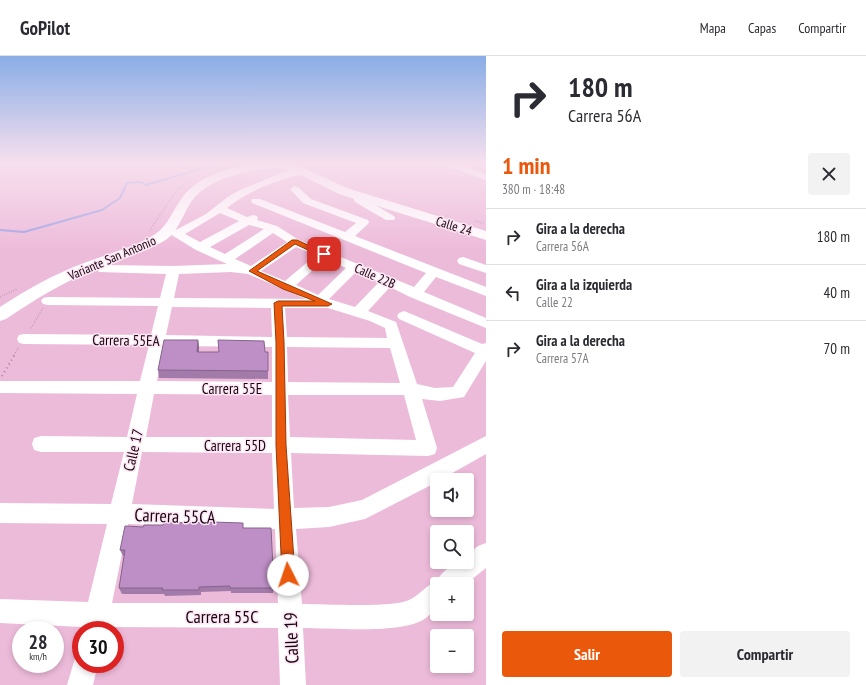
<!DOCTYPE html>
<html lang="es">
<meta charset="utf-8">
<style>
body{margin:0;font-family:"PT Sans Narrow",sans-serif;background:#f2f2f3;color:#2b2b33;height:100vh;display:flex;flex-direction:column;font-size:15px;white-space:nowrap}
*{box-sizing:border-box;margin:0}
p{font-size:13px;color:#7c7c81}
.icon{flex:none;width:22px;height:22px;fill:none;stroke:currentColor;stroke-width:2;stroke-linecap:round;stroke-linejoin:round}
.map{position:relative;flex:1;overflow:hidden}
.side{display:flex;flex-direction:column;background:#fff;width:380px}
.side>*{flex:none}
.banner{background:#fff;color:#2b2b33;overflow:hidden}
.tools{position:absolute;left:430px;top:417px;display:grid;gap:8px}
.tools a{display:grid;place-items:center;width:44px;height:44px;border-radius:4px;background:#fff;box-shadow:0 2px 6px #0003;font-size:20px}
.speed{position:absolute;left:12px;top:565px;display:flex;gap:8px;font-size:20px;font-weight:700;text-align:center}
.speed>*{display:grid;place-content:center;width:52px;height:52px;border-radius:50%;background:#fff;box-shadow:0 2px 6px #0003;line-height:1}
.speed small{font-size:10px;font-weight:400}
.speed .limit{border:6px solid #d22;background:#fff;color:#111}
.pin{position:absolute;display:grid;place-items:center;width:34px;height:34px;color:#fff;margin:-17px;border-radius:8px;box-shadow:0 2px 6px #0006}
.me{position:absolute;width:44px;margin:-22px;rotate:356deg;stroke-linejoin:round;filter:drop-shadow(0 0 3px #0008)}
.turn{display:flex;align-items:center;gap:14px;height:84px;padding:0 16px;font-size:18px}
.turn .icon{width:52px;height:52px;stroke-width:2.5}
.turn b{display:block;font-size:28px;line-height:34px}
.round{display:grid;place-items:center;flex:none;width:42px;height:42px;border-radius:4px;background:#f2f2f3}
.headline{display:flex;align-items:center;justify-content:space-between;height:68px;padding:0 16px}
h1{font-size:24px;font-weight:800;line-height:30px;color:#ea580c}
.button{display:flex;gap:8px;margin-top:auto;padding:8px 16px}
.button a{flex:1;height:46px;border-radius:4px;background:#ea580c;color:#fff;font-size:16px;font-weight:800;line-height:46px;text-align:center}
.button a+a{background:#f2f2f3;color:#2b2b33}
ul{padding:0;list-style:none}
li{display:flex;align-items:center;gap:12px;height:56px;padding:0 16px;border-top:1px solid #e1e1e2}
li div{flex:1}
li b{display:block;font-size:15px}
li em{font-style:normal}
header{display:flex;align-items:center;gap:24px;box-sizing:border-box;height:56px;padding:0 20px;background:#fff;border-bottom:1px solid #e1e1e2}
header strong{font-size:19px}
nav{display:flex;gap:22px;margin-inline-start:auto;font-size:14px}
main{display:flex;flex:1;min-height:0}
.map>svg:first-child{display:block}
.lines{fill:none;stroke-linecap:round;stroke-linejoin:round}
.stream{stroke:#9ea2e4;stroke-width:2}
.path-far1{stroke:#a47d96;stroke-width:1.5;stroke-dasharray:0.5 2;stroke-linecap:butt}
.path{stroke:#a47d96;stroke-width:2;stroke-dasharray:1 3.5;stroke-linecap:butt}
.minor{fill:#fff;fill-rule:evenodd}
.major{fill:#fff;fill-rule:evenodd}
.wall{fill:#a37baa}
.shaded-wall{fill:#85648b}
.building{fill:#be8fc6;stroke:#85648b}
.route{fill:#ea580c;stroke:#983908}
.labels{text-anchor:middle;dominant-baseline:central;stroke-width:3;stroke-linejoin:round;paint-order:stroke}
.far-street-label{font-size:13px;fill:#160611;stroke:#fee5f4}
.street-label{font-size:15px;fill:#160611;stroke:#fee5f4}
.near-street-label{font-size:18px;fill:#160611;stroke:#fee5f4}
</style>
<header>
<strong>GoPilot</strong>
<nav><a>Mapa</a><a>Capas</a><a>Compartir</a></nav>
</header>
<main>
<div class="map">
<svg width="486" height="629" viewBox="0 0 486 629">
<rect width="100%" height="100%" fill="#edbbda"/>
<g class="lines">
<path class="stream" d="M0,174L24,176L102,154L120,142L127,127L141,126L146,129L221,107"/>
<path class="path-far1" d="M476,165L485,168
M150,174L176,135L185,129
M0,241L17,233
M31,272L43,252
M14,299L19,291"/>
<path class="path" d="M2,320L15,298"/>
<path class="minor" d="M443,107H455L486,118V124L444,109Z
M302,112L307,115L305,117C278,124 249,134 227,152L247,161L253,159L257,160L258,162L257,164L277,170L299,184L414,231L426,217L252,147L251,145L252,143H260L345,176L356,167L303,147L290,133L295,130L298,131L311,143L368,164L369,166L368,168L355,180L486,231V240L436,221L424,236L486,262V272L410,241L390,231L368,255L396,266L417,328L435,332L453,331L475,297L399,263L397,260L399,257L404,255L409,257L482,288L486,287V305L464,341L440,345L422,343L437,392L435,398L428,400L291,397L294,452L329,451L362,444L486,380V398L440,424H437V426L365,463L329,471L296,473L302,548C323,548 393,552 409,544C420,539 426,529 437,525C442,514 455,506 467,506V499L478,490L486,487V512L466,528H437V552C432,556 428,561 423,564C397,578 334,572 303,572L306,629H280L278,572L107,571L106,574H82V571L0,567V543L88,546L107,468L0,467V447L111,448L124,396H41L34,394L32,388L34,382L41,380L127,381L137,338L0,337V325H140L149,289L24,288L19,287L17,283L19,279L24,278L151,279L158,250L48,249L43,248L41,245L43,242L48,241L160,242L166,218L99,216L97,213L99,210L103,209L173,210L227,208L196,194L170,178L172,176L206,158L229,140L240,134L281,117ZM220,157L239,165L200,186L185,178ZM249,169L264,173L225,198L210,191ZM273,177L287,186L251,210L235,203ZM296,191L316,199L285,225L261,215ZM325,203L346,212L318,239L296,229ZM231,216L248,218L306,243L174,242L179,218ZM356,216L379,226L355,251L329,243ZM172,251L271,252L272,281L166,279ZM285,252H328L370,265L385,272L387,282L287,281ZM164,290L272,291V326L157,325ZM287,291L390,292L400,327L288,326ZM154,338L272,339V381H146ZM288,339H404L416,384L290,381ZM142,396L272,397L274,453L132,448ZM128,468L275,473L278,547H112Z
M357,136L361,137L363,142L394,160L395,162L394,164H386L355,146L352,139Z
M463,201L486,209V217L459,208L457,205L459,202Z
M81,597V608H98L93,629H67L76,599Z"/>
<path class="major" d="M260,107H279L281,109L279,111C270,114 261,113 252,115C231,119 204,127 191,146C182,160 178,177 164,185C142,198 117,204 93,214C62,227 34,244 6,263L0,265V251C26,234 54,218 84,207C107,198 133,192 154,179C167,171 172,156 180,145C196,119 232,111 260,107Z
M286,107L305,113L347,132L486,175V184L339,138L297,117L283,112L281,110Z"/>
</g>
<path class="wall" d="M198,284L199,292L198,296H265L268,315V323L159,322L158,314Z
M243,472L274,532L273,537H231V535L201,536V539L165,540L164,538H122L119,532L124,500H123L120,494Z"/>
<path class="shaded-wall" d="M198,284L199,292L198,304L197,296Z"/>
<path class="building" d="M164,284H198L197,296H219L218,284L264,285L265,296H268V315L158,314Z
M212,466L243,467V472H271L274,532H230V530L199,531V534H162L163,532H119L125,494H120L125,470L143,471L144,469H163L164,467Z"/>
<linearGradient id="sky" x2="0" y2="1"><stop stop-color="#8aade6"/><stop offset="0.55" stop-color="#f7e0ee"/><stop offset="1" stop-color="#f7e0ee" stop-opacity="0"/></linearGradient>
<rect width="486" height="195" fill="url(#sky)"/>
<path class="route" d="M292,184H297L327,198L321,200L295,188L257,215L332,248L328,250H282L284,286L286,389L295,519L293,524L288,526L284,524L282,519L276,389V286L274,247L278,245H315L283,233L249,215Z"/>
<g class="labels">
<g class="far-street-label">
<text transform="translate(454 170) rotate(17)">Calle 24</text>
<text transform="translate(112 202) rotate(-23)">Variante San Antonio</text>
<text transform="translate(375 220) rotate(24)">Calle 22B</text>
</g>
<g class="street-label">
<text transform="translate(126 284) rotate(1)">Carrera 55EA</text>
<text x="232" y="332">Carrera 55E</text>
<text x="235" y="389">Carrera 55D</text>
<text transform="translate(133 394) rotate(-77)">Calle 17</text>
</g>
<g class="near-street-label">
<text transform="translate(175 460) rotate(2)">Carrera 55CA</text>
<text x="222" y="560">Carrera 55C</text>
<text transform="translate(291 582) rotate(-92)">Calle 19</text>
</g>
</g>
</svg>
<div class="tools">
<a><svg class="icon" aria-label="sound" viewBox="0 0 24 24"><path d="M4 9h4l5-4v14l-5-4H4zM17 9q2 3 0 6"/></svg></a>
<a><svg class="icon" aria-label="search" viewBox="0 0 24 24"><circle cx="10" cy="10" r="6"/><path d="M15 15l6 6"/></svg></a>
<a>+</a>
<a>−</a>
</div>
<div class="speed"><div>28<small>km/h</small></div><div class="limit">30</div></div>
<div class="pin" style="left:324px;top:198px;background:#d93025"><svg class="icon" aria-label="arrive" viewBox="0 0 24 24"><path d="M6 21V4h12l-3 4 3 4H6"/></svg></div>
<svg class="me" style="left:288px;top:519px" viewBox="-20 -20 40 40"><circle r="19" fill="#fff"/><path d="M0-13L10 11 0 6-10 11z" fill="#ea580c"/></svg>
</div>
<section class="side">
<div class="banner">
<div class="turn"><svg class="icon" aria-label="right" viewBox="0 0 24 24"><path d="M7 20v-9h11M14 6l5 5-5 5"/></svg><div><b>180 m</b>Carrera 56A</div></div>
</div>
<div class="headline"><div><h1>1 min</h1><p>380 m · 18:48</p></div><a class="round"><svg class="icon" aria-label="close" viewBox="0 0 24 24"><path d="M6 6l12 12M18 6L6 18"/></svg></a></div>
<ul>
<li><svg class="icon" aria-label="right" viewBox="0 0 24 24"><path d="M7 20v-9h11M14 6l5 5-5 5"/></svg><div><b>Gira a la derecha</b><p>Carrera 56A</p></div><em>180 m</em></li>
<li><svg class="icon" aria-label="left" viewBox="0 0 24 24"><path d="M17 20v-9H6M10 6l-5 5 5 5"/></svg><div><b>Gira a la izquierda</b><p>Calle 22</p></div><em>40 m</em></li>
<li><svg class="icon" aria-label="right" viewBox="0 0 24 24"><path d="M7 20v-9h11M14 6l5 5-5 5"/></svg><div><b>Gira a la derecha</b><p>Carrera 57A</p></div><em>70 m</em></li>
</ul>
<div class="button"><a>Salir</a><a>Compartir</a></div>
</section>
</main>
